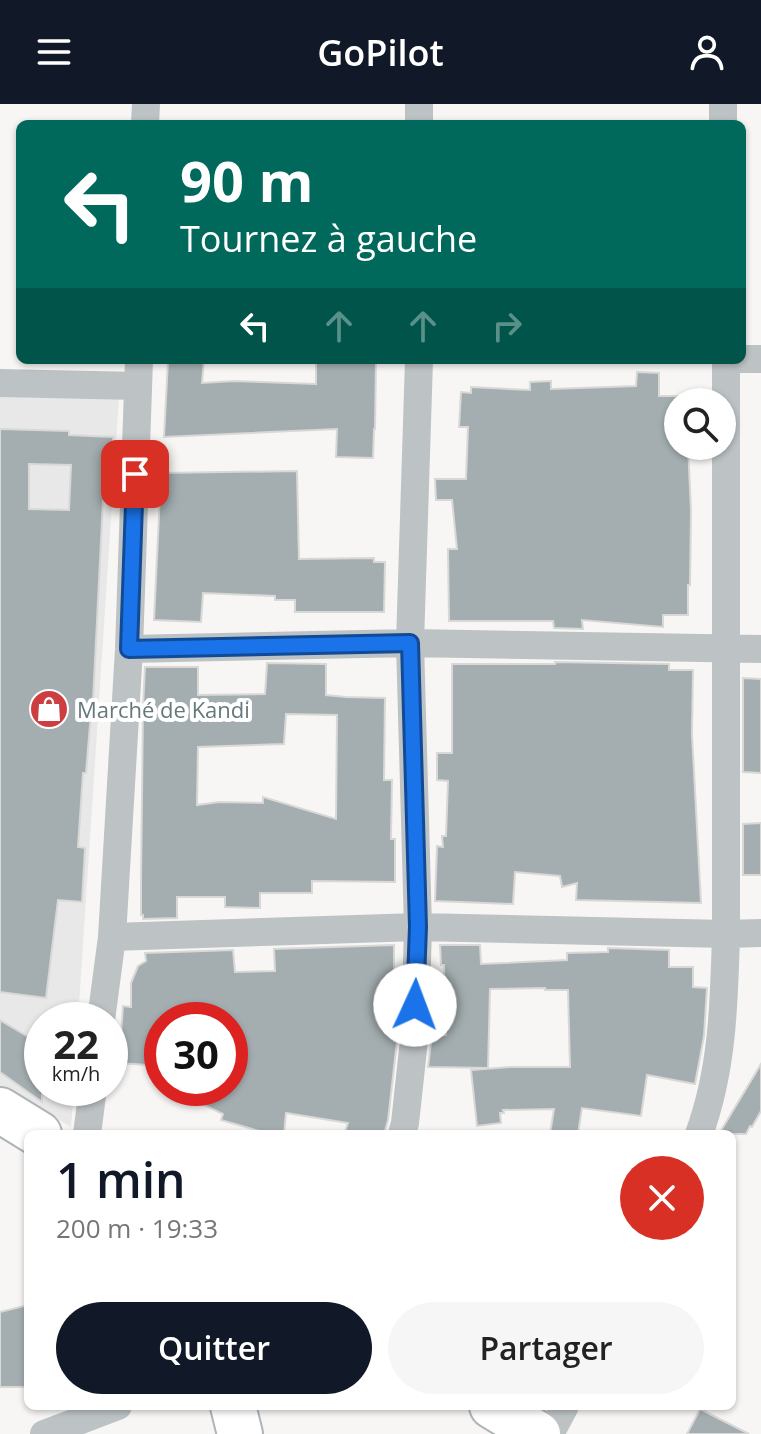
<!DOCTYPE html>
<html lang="fr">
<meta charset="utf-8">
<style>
body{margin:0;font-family:"Open Sans",sans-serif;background:#f6f6f6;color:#222;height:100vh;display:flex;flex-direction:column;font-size:30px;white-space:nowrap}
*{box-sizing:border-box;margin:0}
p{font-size:26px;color:#767676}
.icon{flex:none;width:44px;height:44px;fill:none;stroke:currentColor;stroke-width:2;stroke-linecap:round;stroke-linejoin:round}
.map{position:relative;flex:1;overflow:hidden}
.side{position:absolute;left:24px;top:1026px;width:712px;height:280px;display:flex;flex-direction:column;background:#fff;border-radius:12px;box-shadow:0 2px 6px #0004}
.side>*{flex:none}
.banner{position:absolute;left:16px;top:16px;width:730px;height:244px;border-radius:12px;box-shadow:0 2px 6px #0004;background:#00695c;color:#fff;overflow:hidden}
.fabs{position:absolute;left:664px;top:284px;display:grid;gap:16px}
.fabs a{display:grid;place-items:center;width:72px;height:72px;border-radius:50%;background:#fff;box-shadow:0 2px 6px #0004;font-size:40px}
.speed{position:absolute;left:24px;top:898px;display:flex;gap:16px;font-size:40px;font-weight:700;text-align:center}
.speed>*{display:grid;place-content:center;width:104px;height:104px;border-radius:50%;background:#fff;box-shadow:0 2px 6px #0004;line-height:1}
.speed small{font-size:20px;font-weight:400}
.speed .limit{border:12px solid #d22;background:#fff;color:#111}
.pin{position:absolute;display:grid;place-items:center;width:68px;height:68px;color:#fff;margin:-34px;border-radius:16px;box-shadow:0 4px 12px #0006}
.me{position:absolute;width:88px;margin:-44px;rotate:2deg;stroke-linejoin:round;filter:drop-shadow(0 0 6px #0008)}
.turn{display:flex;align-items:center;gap:28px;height:168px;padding:0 32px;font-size:36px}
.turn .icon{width:104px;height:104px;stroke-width:2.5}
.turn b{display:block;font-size:56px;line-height:68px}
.lanes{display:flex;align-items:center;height:76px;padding:0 32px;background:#0003;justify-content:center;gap:40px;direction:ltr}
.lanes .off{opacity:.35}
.round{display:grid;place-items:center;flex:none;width:84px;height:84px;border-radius:42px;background:#f6f6f6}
.summary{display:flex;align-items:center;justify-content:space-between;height:136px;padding:0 32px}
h1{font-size:48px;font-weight:600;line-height:60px;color:#111827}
.primary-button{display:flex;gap:16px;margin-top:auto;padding:16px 32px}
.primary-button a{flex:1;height:92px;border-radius:48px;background:#111827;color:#fff;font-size:32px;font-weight:600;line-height:92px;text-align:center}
.primary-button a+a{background:#f6f6f6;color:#222}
header{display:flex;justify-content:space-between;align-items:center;height:104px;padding:0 32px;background:#111827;color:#fff;font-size:36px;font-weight:600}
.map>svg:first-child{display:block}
.built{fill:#e7e8e7}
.building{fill:#a4aeb0;stroke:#d8d8d7;stroke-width:2;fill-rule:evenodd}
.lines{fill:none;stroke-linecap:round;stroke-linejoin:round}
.primary-casing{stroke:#afb5b6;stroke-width:48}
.minor{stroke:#bdc2c4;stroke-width:28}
.primary{stroke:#fff;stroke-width:44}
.route-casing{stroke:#114b97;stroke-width:20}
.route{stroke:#1a73e8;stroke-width:14}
.labels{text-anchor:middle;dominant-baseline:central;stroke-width:8;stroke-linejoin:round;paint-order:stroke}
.poi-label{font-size:22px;fill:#66787b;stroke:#fff;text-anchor:start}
</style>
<header><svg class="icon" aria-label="menu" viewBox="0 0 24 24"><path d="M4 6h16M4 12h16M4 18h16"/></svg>GoPilot<svg class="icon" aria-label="person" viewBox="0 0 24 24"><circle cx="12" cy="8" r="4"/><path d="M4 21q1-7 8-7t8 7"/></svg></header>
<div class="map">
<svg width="761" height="1330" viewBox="0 0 761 1330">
<rect width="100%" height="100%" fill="#f7f6f4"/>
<path class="built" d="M0,292L119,293L78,916H42V984H74L71,1023L0,982Z"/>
<path class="building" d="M168,256H204L202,279L234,277L316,280V256H376L375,325H374L373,354L336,353L337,325L164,333Z
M637,268L659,269V292H678V342H688L691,406L690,481H688V511H663V523L582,516L583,525L554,524L553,517H449L448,445H457L452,396H436L435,375H466L468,323H459L461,288L471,289V283L530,286V278L551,277V285L636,282Z
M0,325L69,327V331L113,333L110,397H103L93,597H92L86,669H83L78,743L85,744L82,798L58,796L46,894L0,888ZM29,360L71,361L69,406L29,405Z
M297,367L299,455L374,454V458H385L384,508H295V496H275V492L203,489L201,518L154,516L161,369Z
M555,558L669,560V566H693L692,630L701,799L576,796L577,779L562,783L560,772L515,768L513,800L435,797L437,742L443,743L442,732H446L448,677L437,676V649H452V560H555Z
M267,559L326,560V591L346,593L385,594L384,676H392L391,735H395V778L312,777V789H260V804L225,803V793H177V814L143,815V811H141V777L143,603L145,563H198V591L265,590ZM286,610L337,611L336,715L263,693V699L219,698L197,701L198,643L284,640Z
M743,574L761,575V669L743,668Z
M761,719V771H743V720Z
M394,841V937H397L388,1016L385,1027H381V1030H344L348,1019L286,1009L284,1030H270L221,1016L223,1010L202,1000L210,984H230V916H162V962L119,959L123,902L131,903V879L138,862L146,857L145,849L233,846L235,868L275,867L274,845Z
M440,841H480L481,860L567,856V849L608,848V844L669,846V863H693V883L707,884L704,932L695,980L647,971L641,1012L582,1004L578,1030H550L554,1005L503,1006L504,1009H500L501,1019L477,1022L471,966L511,963H570L568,886H545V884L490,885L488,964L428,963L432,931H446L444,861H441Z
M0,916L42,941V998L0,968Z
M761,960V1007L752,1023L750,1022L746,1030H719Z
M28,1201V1283H0V1208Z
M700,1305L749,1330H687Z"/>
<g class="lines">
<g class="primary-casing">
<path id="primary" d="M0,1006L39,1030
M233,1302L240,1330
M492,1302L538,1330"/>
</g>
<path class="minor" d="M419,0V20
M723,0V20
M145,20L146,0
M742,255H761
M0,279L138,282
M129,545L410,539L761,545
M112,833L418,823L726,830L761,829
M101,916L112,833L129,545L139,256
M87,1030L93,984
M402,1030L405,1019L415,927L418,823L410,539L419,256
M699,1030C723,965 724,898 726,830V256
M44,1330L118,1302
M550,1330L565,1302"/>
<use href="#primary" class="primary"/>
</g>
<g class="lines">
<g class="route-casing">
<path id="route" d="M135,370L129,545L410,539L418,823L415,901"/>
</g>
<use href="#route" class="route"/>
</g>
<defs>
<g id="shop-disc" transform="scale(2)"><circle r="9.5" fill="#cd3e41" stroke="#fff"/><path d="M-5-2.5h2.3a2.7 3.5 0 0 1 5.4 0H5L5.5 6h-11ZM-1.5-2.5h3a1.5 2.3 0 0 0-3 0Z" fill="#fff"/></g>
</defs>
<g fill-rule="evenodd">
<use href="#shop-disc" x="49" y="605"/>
</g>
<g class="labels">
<g class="poi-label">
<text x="77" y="605">Marché de Kandi</text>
</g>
</g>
</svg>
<div class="fabs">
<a><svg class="icon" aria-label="search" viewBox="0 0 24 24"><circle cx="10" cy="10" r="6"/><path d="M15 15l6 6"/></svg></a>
</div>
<div class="speed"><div>22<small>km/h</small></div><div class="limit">30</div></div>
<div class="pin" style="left:135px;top:370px;background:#d93025"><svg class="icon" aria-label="arrive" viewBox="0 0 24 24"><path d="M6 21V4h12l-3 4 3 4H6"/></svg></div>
<svg class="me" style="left:415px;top:901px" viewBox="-20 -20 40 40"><circle r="19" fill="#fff"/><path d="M0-13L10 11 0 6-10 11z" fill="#1a73e8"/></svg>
<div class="banner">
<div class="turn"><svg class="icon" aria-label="left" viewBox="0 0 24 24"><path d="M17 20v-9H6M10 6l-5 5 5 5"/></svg><div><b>90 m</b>Tournez à gauche</div></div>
<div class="lanes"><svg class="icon" aria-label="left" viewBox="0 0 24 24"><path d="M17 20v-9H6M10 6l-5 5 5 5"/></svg><svg class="icon off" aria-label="ahead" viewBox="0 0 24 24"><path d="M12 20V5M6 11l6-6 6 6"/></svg><svg class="icon off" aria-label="ahead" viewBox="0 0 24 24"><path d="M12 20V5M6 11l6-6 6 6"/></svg><svg class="icon off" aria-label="right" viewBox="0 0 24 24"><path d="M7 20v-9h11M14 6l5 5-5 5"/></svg></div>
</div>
<section class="side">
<div class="summary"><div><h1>1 min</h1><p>200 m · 19:33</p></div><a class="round" style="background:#d93025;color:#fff"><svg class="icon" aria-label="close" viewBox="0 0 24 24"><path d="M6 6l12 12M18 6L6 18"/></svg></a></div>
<div class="primary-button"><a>Quitter</a><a>Partager</a></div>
</section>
</div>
